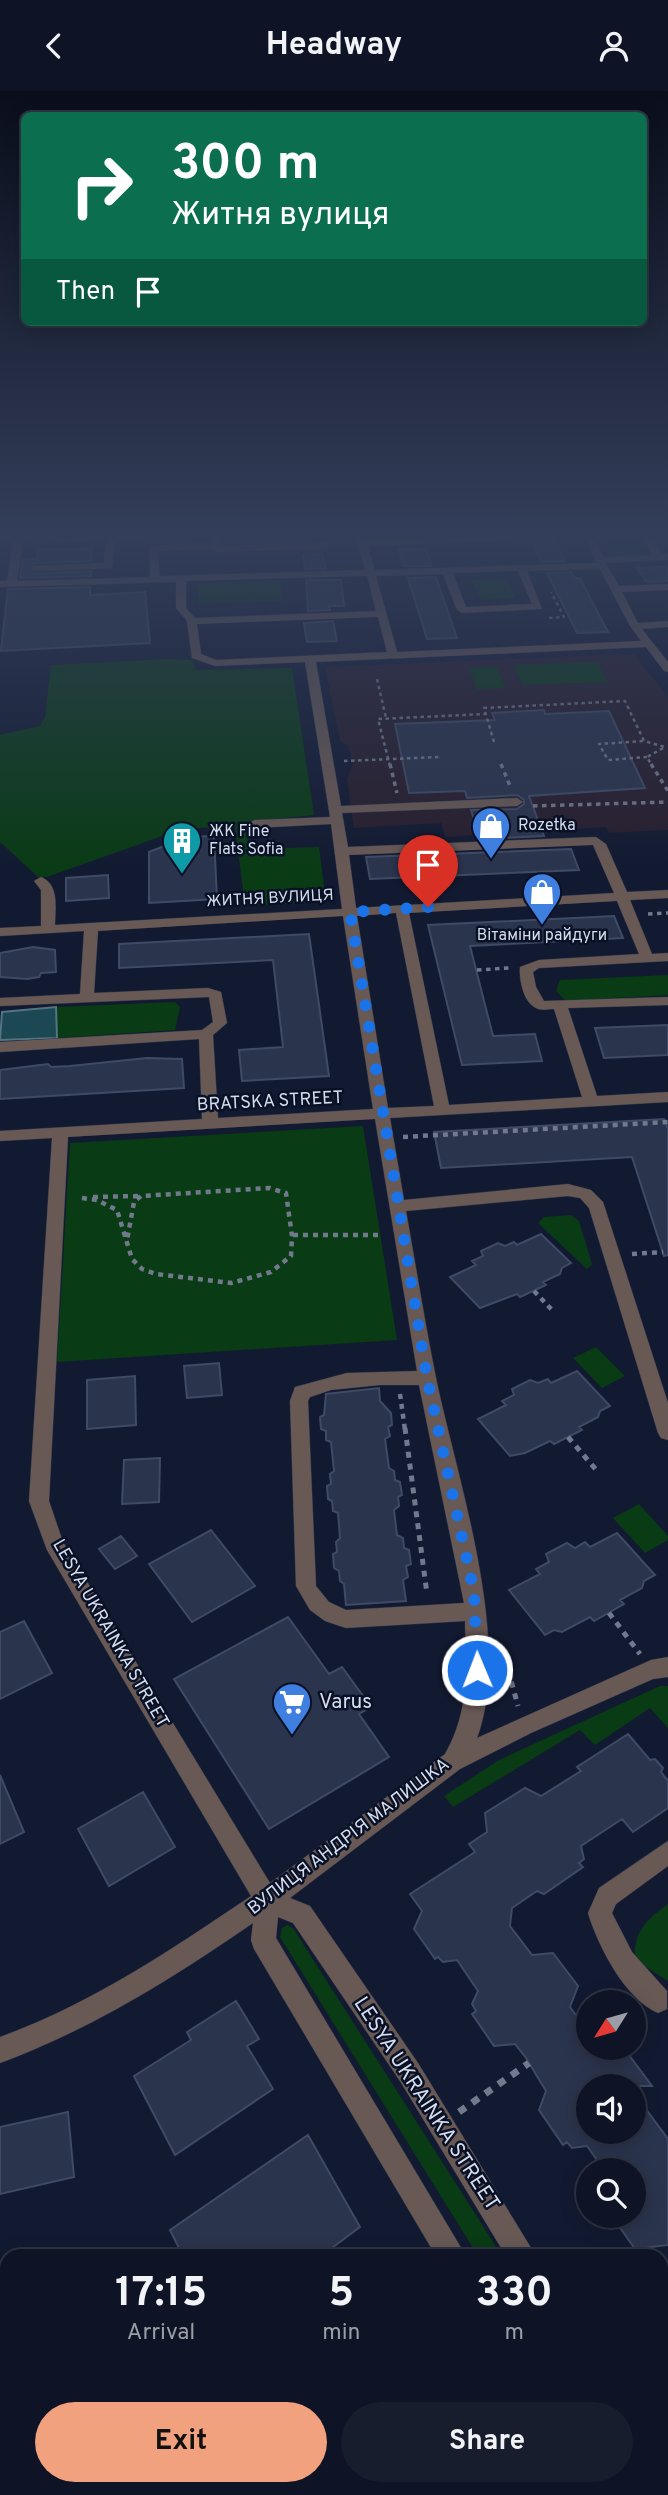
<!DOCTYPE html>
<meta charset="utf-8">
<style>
body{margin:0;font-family:Overpass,sans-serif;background:#171d2d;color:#f1f3f6;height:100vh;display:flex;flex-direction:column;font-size:26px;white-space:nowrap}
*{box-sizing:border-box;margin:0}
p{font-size:23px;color:#9b9ea7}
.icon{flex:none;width:38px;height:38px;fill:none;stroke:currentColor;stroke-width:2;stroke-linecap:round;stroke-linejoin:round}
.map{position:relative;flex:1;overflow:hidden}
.panel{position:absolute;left:0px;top:2158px;width:668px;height:247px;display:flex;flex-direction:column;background:#0e1425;border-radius:21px 21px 0 0;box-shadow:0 4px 18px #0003,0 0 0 2px #2e3342}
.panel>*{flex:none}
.guide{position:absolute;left:21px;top:21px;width:626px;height:214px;border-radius:10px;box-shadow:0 4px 18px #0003,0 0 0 2px #2e3342;background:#0b6e4f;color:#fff;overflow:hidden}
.needle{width:46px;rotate:233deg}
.controls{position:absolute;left:576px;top:1899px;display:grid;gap:14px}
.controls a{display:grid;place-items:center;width:70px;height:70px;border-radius:50%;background:#0e1425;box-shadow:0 4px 18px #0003,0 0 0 2px #2e3342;font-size:35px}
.pin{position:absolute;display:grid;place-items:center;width:60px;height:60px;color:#fff;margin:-72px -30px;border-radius:50% 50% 50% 0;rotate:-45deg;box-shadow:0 0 7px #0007}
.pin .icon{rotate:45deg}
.me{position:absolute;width:77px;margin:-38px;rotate:359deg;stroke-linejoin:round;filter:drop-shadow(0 0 5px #0008)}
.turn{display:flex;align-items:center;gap:24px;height:147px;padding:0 35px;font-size:32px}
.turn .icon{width:91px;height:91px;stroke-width:2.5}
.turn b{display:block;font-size:49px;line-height:60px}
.then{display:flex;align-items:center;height:66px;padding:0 35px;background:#0003;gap:14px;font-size:26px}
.eta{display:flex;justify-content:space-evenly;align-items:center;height:119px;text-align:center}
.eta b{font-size:42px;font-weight:700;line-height:49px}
.primary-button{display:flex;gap:14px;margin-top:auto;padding:14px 35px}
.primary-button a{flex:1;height:80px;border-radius:42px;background:#f1a17d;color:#111;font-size:28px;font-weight:700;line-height:80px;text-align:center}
.primary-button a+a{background:#171d2d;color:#f1f3f6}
header{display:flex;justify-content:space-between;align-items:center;height:91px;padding:0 35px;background:#0e1425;font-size:32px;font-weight:700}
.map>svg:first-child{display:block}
.education{fill:#271e2d}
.green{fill:#093b15}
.water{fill:#1c4853;stroke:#547481;stroke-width:2}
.building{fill:#2a344c;stroke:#3f4a64;stroke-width:2}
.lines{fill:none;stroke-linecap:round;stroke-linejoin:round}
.minor-casing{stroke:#2d354b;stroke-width:1}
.path-far4{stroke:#72798d;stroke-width:2.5;stroke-dasharray:3.5 3.5;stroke-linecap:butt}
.path-far3{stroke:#72798d;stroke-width:3.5;stroke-dasharray:4.5 4.5;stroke-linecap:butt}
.path-far2{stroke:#72798d;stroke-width:4.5;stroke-dasharray:5 5;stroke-linecap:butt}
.path-far1{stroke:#72798d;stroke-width:5;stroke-dasharray:6 6;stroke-linecap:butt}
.path{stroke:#72798d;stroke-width:7;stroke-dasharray:8 8;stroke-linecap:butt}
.minor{fill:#685955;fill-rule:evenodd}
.route{stroke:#1a73e8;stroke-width:12;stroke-dasharray:0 21.6}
.labels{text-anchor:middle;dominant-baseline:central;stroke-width:5;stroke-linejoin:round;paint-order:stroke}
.far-poi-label{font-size:16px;fill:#d5dcec;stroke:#091126;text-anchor:start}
.far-street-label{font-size:16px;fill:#d5dcec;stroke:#091126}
.street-label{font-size:18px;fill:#d5dcec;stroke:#091126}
.near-poi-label{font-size:21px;fill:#d5dcec;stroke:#091126;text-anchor:start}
.near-street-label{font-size:21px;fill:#d5dcec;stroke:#091126}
</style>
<header><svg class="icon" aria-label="back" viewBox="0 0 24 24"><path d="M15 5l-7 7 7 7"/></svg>Headway<svg class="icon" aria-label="person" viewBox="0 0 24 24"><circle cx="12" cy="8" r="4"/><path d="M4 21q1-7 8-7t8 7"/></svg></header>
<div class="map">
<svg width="668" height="2404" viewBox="0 0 668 2404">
<rect width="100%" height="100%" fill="#121a31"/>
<path class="education" d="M634,563L668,606V739L609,742L606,736L445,746L441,732L354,737L347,688L353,673L348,655L340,650L325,576Z"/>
<path class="green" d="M603,442H631L643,464L615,465Z
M506,488L516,507L480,509L472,489Z
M280,489L283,510L199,513L197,493Z
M167,568L193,569L196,579L292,577L314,724L244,731L249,758L319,756L326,810L245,815L235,735L182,738L47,786H38L0,751V644L40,635L45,626L51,574Z
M598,571L607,591L522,594L514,574Z
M497,576L505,597L477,599L469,577Z
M668,884V904L566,910L556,900L560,889Z
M175,911L180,916L175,939L57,947L56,916Z
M363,1035L397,1249L57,1271L70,1052Z
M571,1124L579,1130L592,1173L587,1178L538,1132L544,1126Z
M596,1256L625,1285L602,1297L573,1267Z
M639,1413L668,1445V1449L645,1462L613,1427Z
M660,1595H668V1637L650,1617L595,1654L580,1639L453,1716L444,1705L499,1669Z
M668,1813V1890L635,1869C633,1841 646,1829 668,1813Z
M287,1834L293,1837L502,2165H478L280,1846L282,1837Z"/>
<path class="water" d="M56,916L57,947L0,949L2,921Z"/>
<path class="building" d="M553,448L565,470L542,471L531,449Z
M92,457L91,470L35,472L29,476L32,483L91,480V485L20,487L23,468H37L38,459Z
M426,458L432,475H404L399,459Z
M322,463L326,478H305L303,464Z
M668,476V490L647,491L637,477Z
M571,481L574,487H580L608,541L577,542L547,482Z
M436,486L457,547L427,548L408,487Z
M306,489H341L344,515H329L330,519L308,520Z
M90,496V504L145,501L150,552L1,560L8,498Z
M333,530L337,550L307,551L304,532Z
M544,619L545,623L609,620L645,697L529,705L544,745L480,748L471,719L517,718L524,713V709L517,704L467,707L465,700L409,702L395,633L495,629L492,622Z
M214,745L217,808L149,812V761L187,746Z
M571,758L579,779L370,788L366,766Z
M108,784L109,807L66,810V787Z
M614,825L623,847L470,855L493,945L535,943L542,970L462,974L428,834Z
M309,843L329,985L242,990L239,959L283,956L273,869L119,877V853Z
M33,856L55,859L56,881L41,882L39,886L27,888L0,886V862Z
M668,934V964L604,967L595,937Z
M147,967L182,968L184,997L0,1008V979L48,973L51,976L70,975Z
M664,1028L668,1038V1164L664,1165L632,1066L441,1077L434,1041Z
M541,1143L571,1172L562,1177L560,1183L543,1191L546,1194L520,1206L517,1203L480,1217L450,1186L476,1174L472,1170L483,1165L481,1160L498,1152L505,1155L514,1151L517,1154Z
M219,1272L222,1304L187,1307L184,1275Z
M577,1280L610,1315L600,1320L598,1326L579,1336L582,1339L554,1353L550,1350L525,1362L510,1365L478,1328L506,1314L502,1310L514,1304L512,1298L530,1289L538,1292L548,1288L551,1292Z
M135,1285L136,1334L87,1338V1289Z
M379,1297L380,1310L391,1322L392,1334L388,1336L390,1345L385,1348L389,1377L394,1380L395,1389L400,1391L402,1404L398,1406L399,1415L394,1419L397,1444L403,1447L404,1457L409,1459L411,1473L406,1475L408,1486L403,1489L406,1510L346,1514L344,1493L340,1490L339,1480L334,1477L333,1463L337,1461L336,1451L340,1447L339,1434L338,1422L333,1420L332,1410L328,1408L327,1395L331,1393L330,1383L334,1380L331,1351L326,1349V1340L321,1338L320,1326L324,1324L326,1303Z
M160,1367L159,1411L122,1413L124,1369Z
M211,1439L255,1495L192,1531L149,1473Z
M617,1442L655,1484L644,1490L642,1497L620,1509L624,1513L594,1530L590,1526L562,1541L554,1539L545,1544L509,1499L540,1483L536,1478L549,1471L546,1463L567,1452L575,1457L585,1451L590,1456Z
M121,1445L137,1465L115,1478L99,1458Z
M288,1526L329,1583L342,1576L371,1616L359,1623L389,1666L269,1738L174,1588Z
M24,1530L52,1582L0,1608V1541Z
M628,1643L650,1669L655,1668L663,1677L661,1681L668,1690V1717L633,1741L622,1728L581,1755L584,1768L579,1772L583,1776L544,1803L537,1800L512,1817L510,1835L532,1864L553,1862L578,1895L570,1916L588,1940V1956H623L652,1995H588V2040H634V2002L668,2048V2154L635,2158L611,2124H634V2079H604L587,2055L572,2057L567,2051L563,2054L539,2019L546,2000L526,1967L515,1953L494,1955L472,1923L476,1920L472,1913L478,1900L457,1869L443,1871L438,1866L435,1868L414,1838L422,1820L410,1803L475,1761L469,1753L487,1741L485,1722L525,1697L541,1705L581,1680L577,1676Z
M0,1684L24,1741L0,1753Z
M143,1701L175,1756L109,1795L78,1738Z
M236,1910L259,1948L247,1955L273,1998L175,2064L134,1985L191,1949L187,1941Z
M68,2021L74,2086L0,2103V2036Z
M308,2044L360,2136L321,2165H183L170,2139Z"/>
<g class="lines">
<g class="minor-casing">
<path id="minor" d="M0,442H25L17,490L150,486L149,455L212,451L210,442H220L222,455L326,451L331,454L326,457L217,461L212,457L157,460L160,485L365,479L355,442H365L367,449L515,442L498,450L368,455L375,479L597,472L582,442H591L603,466L652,464L641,442H650L662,463H668V469L606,472L619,495L668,493V499L622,501L638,532L668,530V536L642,538L668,571V581L664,580L646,556L316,571L341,715L517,707L523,711L517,715L342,722L348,756L596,746L606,753L627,801L668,799V807L630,809L652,863L668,862V870L539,877L533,881L536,896L544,910L668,906V914L568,917L597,1005L668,1001V1011L390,1027L404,1109L568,1093L591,1099L603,1111L668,1312V1349L661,1347L658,1342L589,1117L580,1107L568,1105L406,1120C416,1176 425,1232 436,1287C457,1388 513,1550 477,1647L651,1569L668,1566V1586L653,1588L531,1642L460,1678L290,1807L310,1815L418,1972L536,2165H506L400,1990L293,1832L278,1826L276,1847L466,2165H436L254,1858L251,1849L253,1832C173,1887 92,1938 0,1972V1946C91,1913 171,1859 251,1805L47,1459L29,1410L52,1047L0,1050V1040L202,1028L199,948L0,961V951L202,939L213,931L209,906L0,915V907L80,903L84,840L0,845V837L41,835V799L34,790L41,786C60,794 55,817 55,834L342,818L331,733L254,737L248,733L254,729L330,726L305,571L215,575L192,567L187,530L176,517V491L0,496V490H7L14,447L0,448ZM600,478L630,535L641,550L397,561L376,485L443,483L457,519L462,522L542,518L527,480ZM518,480L532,513L466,516L453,482ZM367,485L376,520L195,527L186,517V490ZM378,526L387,561L216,569L201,563L197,533ZM593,754L614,802L356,817L349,764ZM617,810L639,863L539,869L520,876C519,888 523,911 536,917C541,920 549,918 554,918L582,1006L449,1014L409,822ZM396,822L434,1015L388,1017L357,825ZM343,825L373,1018L218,1027L213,944L227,932L221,901L208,897L94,902L98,840ZM375,1028L417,1280L347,1282L295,1296L290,1310L296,1495L310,1519L325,1530L346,1537L465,1530C466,1579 470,1619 445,1663L270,1792L63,1451L49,1410L68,1046ZM380,1294H419L464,1512L346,1519L329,1511L316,1495L308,1310L310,1306L331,1299Z
M53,442H63L62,446L164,442L116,448L112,477L32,480V476L35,475L104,472L106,448L57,452L52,449Z
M668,1750V1775L616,1813L612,1822L632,1861L667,1900V1918L658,1922C625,1908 598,1855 588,1822L599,1797Z
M668,2264V2296L662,2299V2267Z
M662,2375L668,2377V2404H653L650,2398H662Z
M532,2398H564L562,2404H530Z
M575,2398H606L608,2404H577Z"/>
</g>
<path class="path-far4" d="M549,527L564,526L551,501
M377,588L386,627
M643,650L599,653L608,669L647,666
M494,651L484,617L625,610L644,650L665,656L647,666L652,675
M344,670L439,666
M390,675L378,628L486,623"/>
<path class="path-far3" d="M390,673L397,702
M501,673L510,695
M651,673L668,700
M533,715L668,711
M648,823L668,822
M477,879L509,877"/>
<path class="path-far2" d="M403,1046L668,1031
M93,1106L140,1105
M82,1107L97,1109L117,1119L132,1168L142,1178L156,1183L231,1192L271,1181L291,1165L292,1145L286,1102L269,1097L141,1105L134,1111L127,1149
M293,1144H383
M632,1163L663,1161
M534,1200L553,1220
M400,1303L405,1339"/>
<path class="path-far1" d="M405,1337L427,1503
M568,1346L598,1381
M609,1522L640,1563
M502,1556L518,1615"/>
<path class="path" d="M584,1933L588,1930
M459,2021L529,1972"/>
<use href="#minor" class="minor"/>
</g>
<linearGradient id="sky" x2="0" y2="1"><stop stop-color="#0a0e1b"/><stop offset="0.57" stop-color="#333e5a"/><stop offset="1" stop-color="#333e5a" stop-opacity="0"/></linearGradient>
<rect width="668" height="779" fill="url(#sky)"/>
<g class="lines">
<path class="route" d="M428,816L350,821L427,1287L474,1501L477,1579"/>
</g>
<defs>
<g id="shop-pin" transform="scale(2.0125)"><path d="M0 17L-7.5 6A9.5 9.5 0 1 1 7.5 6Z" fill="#3f7fe0" stroke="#091126"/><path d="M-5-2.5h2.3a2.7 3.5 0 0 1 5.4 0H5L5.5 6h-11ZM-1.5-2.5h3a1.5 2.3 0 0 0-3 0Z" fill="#fff"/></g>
<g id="building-pin" transform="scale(2.0125)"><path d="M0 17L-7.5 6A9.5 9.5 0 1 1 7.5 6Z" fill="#0f9aa8" stroke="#091126"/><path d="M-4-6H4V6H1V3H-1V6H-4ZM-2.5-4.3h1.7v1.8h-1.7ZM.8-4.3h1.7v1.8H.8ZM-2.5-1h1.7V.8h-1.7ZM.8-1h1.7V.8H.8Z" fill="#fff"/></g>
<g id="supermarket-pin" transform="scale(2.0125)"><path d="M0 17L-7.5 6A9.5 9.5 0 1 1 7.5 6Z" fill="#3f7fe0" stroke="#091126"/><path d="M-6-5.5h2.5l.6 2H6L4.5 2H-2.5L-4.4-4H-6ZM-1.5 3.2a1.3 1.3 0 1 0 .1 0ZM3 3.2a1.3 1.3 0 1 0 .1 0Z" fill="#fff"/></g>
</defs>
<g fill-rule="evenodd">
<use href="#shop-pin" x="491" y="735"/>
<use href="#building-pin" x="182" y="750"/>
<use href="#shop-pin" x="542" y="801"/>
<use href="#supermarket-pin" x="292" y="1611"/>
</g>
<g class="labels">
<g class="far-poi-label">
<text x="518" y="735">Rozetka</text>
<text x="209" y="741">ЖК Fine<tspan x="209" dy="18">Flats Sofia</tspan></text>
<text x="542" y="845" text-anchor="middle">Вітаміни райдуги</text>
</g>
<g class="far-street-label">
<text transform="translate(270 808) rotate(-3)">ЖИТНЯ ВУЛИЦЯ</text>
</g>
<g class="street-label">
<text transform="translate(270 1011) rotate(-3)">BRATSKA STREET</text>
<text transform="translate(110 1543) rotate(60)">LESYA UKRAINKA STREET</text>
<text transform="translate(349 1746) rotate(-37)">ВУЛИЦЯ АНДРІЯ МАЛИШКА</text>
</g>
<g class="near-poi-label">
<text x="319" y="1611">Varus</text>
</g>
<g class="near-street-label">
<text transform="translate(426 2013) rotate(57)">LESYA UKRAINKA STREET</text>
</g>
</g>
</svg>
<div class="controls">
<a><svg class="needle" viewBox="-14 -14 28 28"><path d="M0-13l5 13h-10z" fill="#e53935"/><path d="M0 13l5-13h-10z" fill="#9b9ea7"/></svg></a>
<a><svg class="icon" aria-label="sound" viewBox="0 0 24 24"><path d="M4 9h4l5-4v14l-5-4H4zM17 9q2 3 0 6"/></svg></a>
<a><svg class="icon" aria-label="search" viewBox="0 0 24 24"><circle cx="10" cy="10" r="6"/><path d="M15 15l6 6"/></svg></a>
</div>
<div class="pin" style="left:428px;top:816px;background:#d93025"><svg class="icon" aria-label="arrive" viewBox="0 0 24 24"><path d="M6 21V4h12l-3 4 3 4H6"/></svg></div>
<svg class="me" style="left:477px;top:1579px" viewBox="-20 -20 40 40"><circle r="17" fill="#1a73e8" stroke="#fff" stroke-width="3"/><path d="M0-11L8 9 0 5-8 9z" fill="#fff"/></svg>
<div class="guide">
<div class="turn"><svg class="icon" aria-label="right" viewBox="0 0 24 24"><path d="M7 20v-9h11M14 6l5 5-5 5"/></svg><div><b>300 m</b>Житня вулиця</div></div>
<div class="then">Then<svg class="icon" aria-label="arrive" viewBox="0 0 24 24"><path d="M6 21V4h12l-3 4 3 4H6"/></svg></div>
</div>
<section class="panel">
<div class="eta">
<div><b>17:15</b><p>Arrival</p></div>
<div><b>5</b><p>min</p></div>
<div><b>330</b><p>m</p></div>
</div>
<div class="primary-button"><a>Exit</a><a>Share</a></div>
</section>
</div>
